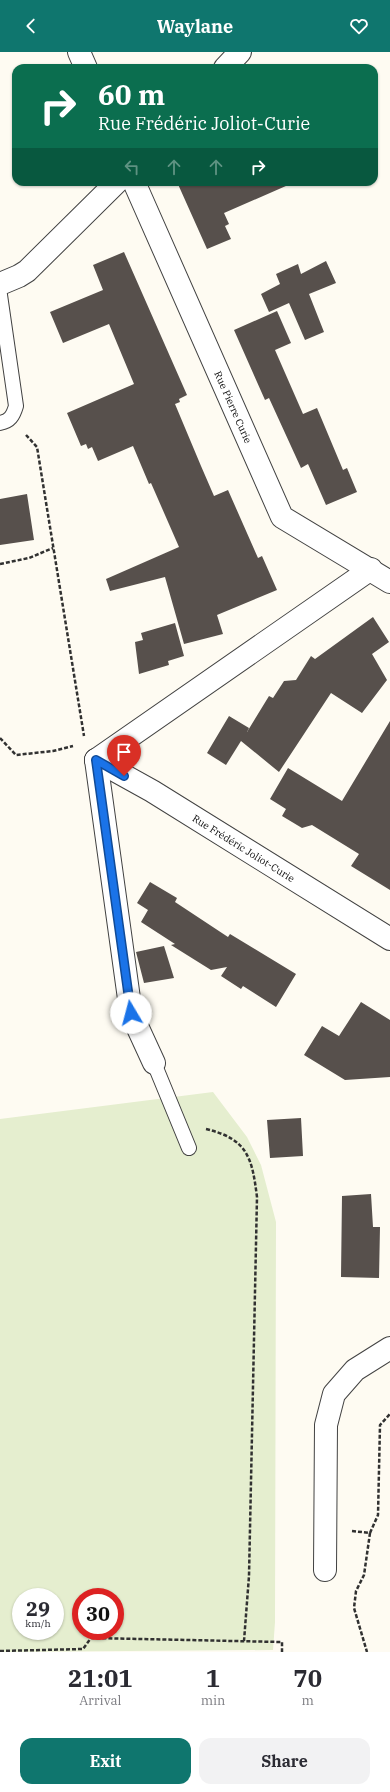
<!DOCTYPE html>
<meta charset="utf-8">
<style>
body{margin:0;font-family:"IBM Plex Serif",serif;background:#f2f2f3;color:#2b2b33;height:100vh;display:flex;flex-direction:column;font-size:15px;white-space:nowrap}
*{box-sizing:border-box;margin:0}
p{font-size:13px;color:#7c7c81}
.icon{flex:none;width:22px;height:22px;fill:none;stroke:currentColor;stroke-width:2;stroke-linecap:round;stroke-linejoin:round}
.map{position:relative;height:1600px;overflow:hidden}
.drawer{display:flex;flex-direction:column;background:#fff;flex:1}
.drawer>*{flex:none}
.top-card{position:absolute;left:12px;top:12px;width:366px;height:122px;border-radius:12px;box-shadow:0 1px 3px #0004;background:#0b6e4f;color:#fff;overflow:hidden}
.speed{position:absolute;left:12px;top:1536px;display:flex;gap:8px;font-size:20px;font-weight:700;text-align:center}
.speed>*{display:grid;place-content:center;width:52px;height:52px;border-radius:50%;background:#fff;box-shadow:0 1px 3px #0004;line-height:1}
.speed small{font-size:10px;font-weight:400}
.speed .limit{border:6px solid #d22;background:#fff;color:#111}
.pin{position:absolute;display:grid;place-items:center;width:34px;height:34px;color:#fff;margin:-41px -17px;border-radius:50% 50% 50% 0;rotate:-45deg;box-shadow:0 0 4px #0007}
.pin .icon{rotate:45deg}
.me{position:absolute;width:44px;margin:-22px;rotate:352deg;stroke-linejoin:round;filter:drop-shadow(0 0 3px #0008)}
.turn{display:flex;align-items:center;gap:14px;height:84px;padding:0 20px;font-size:18px}
.turn .icon{width:52px;height:52px;stroke-width:2.5}
.turn b{display:block;font-size:28px;line-height:34px}
.lanes{display:flex;align-items:center;height:38px;padding:0 20px;background:#0003;justify-content:center;gap:20px;direction:ltr}
.lanes .off{opacity:.35}
.eta{display:flex;justify-content:space-evenly;align-items:center;height:68px;text-align:center}
.eta b{font-size:24px;font-weight:800;line-height:28px}
.cta{display:flex;gap:8px;margin-top:auto;padding:8px 20px}
.cta a{flex:1;height:46px;border-radius:12px;background:#0f766e;color:#fff;font-size:16px;font-weight:800;line-height:46px;text-align:center}
.cta a+a{background:#f2f2f3;color:#2b2b33}
header{display:flex;justify-content:space-between;align-items:center;height:52px;padding:0 20px;background:#0f766e;color:#fff;font-size:18px;font-weight:800}
.map>svg:first-child{display:block}
.pitch{fill:#e5eecf;fill-rule:evenodd}
.building{fill:#57504c}
.lines{fill:none;stroke-linecap:round;stroke-linejoin:round}
.lane-casing{stroke:#424242;stroke-width:16}
.street-casing{stroke:#424242;stroke-width:24}
.path{stroke:#313131;stroke-width:2.5;stroke-dasharray:4 2;stroke-linecap:butt}
.lane{stroke:#fff;stroke-width:14}
.street{stroke:#fff;stroke-width:22}
.route-casing{stroke:#114b97;stroke-width:10}
.route{stroke:#1a73e8;stroke-width:7}
.labels{text-anchor:middle;dominant-baseline:central;stroke-width:4;stroke-linejoin:round;paint-order:stroke}
.street-label{font-size:10px;fill:#0f0f0f;stroke:#fff}
</style>
<header><svg class="icon" aria-label="back" viewBox="0 0 24 24"><path d="M15 5l-7 7 7 7"/></svg>Waylane<svg class="icon" aria-label="heart" viewBox="0 0 24 24"><path d="M12 20l-8-8c-3-5 5-10 8-4 3-6 11-1 8 4z"/></svg></header>
<div class="map">
<svg width="390" height="1600" viewBox="0 0 390 1600">
<rect width="100%" height="100%" fill="#fefbf2"/>
<path class="pitch" d="M213,1040L247,1085L261,1113L276,1170L275,1570L273,1598L0,1600V1067ZM21,1545H55V1579H21ZM81,1545H115V1579H81Z"/>
<path class="building" d="M177,130H295L224,161L229,172L225,174L231,187L207,197Z
M124,200L187,343L179,347L180,350L175,352L201,414L214,444L228,438L258,506L262,504L277,538L217,563L223,582L184,592L165,525L110,539L106,527L179,495L151,431L149,432L133,394L98,409L92,395L88,397L86,392L81,394L67,361L134,332L109,272L63,291L50,260L103,238L93,213Z
M326,209L336,231L309,242L324,280L305,288L289,251L269,260L261,242L280,232L276,222L298,212L301,222Z
M277,259L291,291L275,298L303,362L317,356L343,418L347,416L357,440L326,453L308,412L301,416L269,346L265,348L234,278Z
M27,442L34,488L0,493V447Z
M373,565L389,590L372,602L387,628L362,661L331,641L279,720L241,689L226,713L207,701L229,664L249,676L247,680L269,644L273,646L284,629L296,628L311,604L315,607Z
M175,571L184,604L168,609L169,613L139,622L135,590L143,588L141,581Z
M390,669V838L351,814L359,802L312,773L302,776L282,764L286,757L270,747L288,716L342,749Z
M150,830L177,846L175,850L228,885L230,882L296,922L276,955L243,934L241,937L221,924L227,915L211,918L171,893L175,892L141,870L148,858L137,851Z
M164,894L174,926L144,931L136,900Z
M361,950L390,968V1025L345,1028L304,1003L322,974L339,984Z
M301,1066L303,1104L270,1106L267,1068Z
M371,1142L373,1175H380L379,1226L341,1225L342,1144Z"/>
<g class="lines">
<g class="lane-casing">
<path id="lane" d="M0,243L16,354C13,364 10,369 0,371
M154,1011L189,1096"/>
</g>
<g class="street-casing">
<g id="street">
<path d="M79,0L86,16"/>
<path d="M225,16L240,0"/>
<path id="s1" d="M134,130L282,465L390,530"/>
<path d="M0,232L19,224L27,219L117,130"/>
<path id="s2" d="M96,708L152,739L390,887"/>
<path d="M96,708L371,517"/>
<path d="M96,708L131,961L154,1011"/>
<path d="M325,1518L326,1373L334,1342L355,1318L390,1296"/>
</g>
</g>
<path class="path" d="M26,383L37,395L84,684
M0,512L29,506L53,496
M0,686L16,703L53,699L73,694
M206,1077C248,1087 252,1106 257,1145L249,1524L244,1589
M352,1479L370,1481L364,1523L356,1539L354,1556L367,1600
M370,1481L378,1463L380,1373L390,1362
M0,1599L83,1597L91,1586L282,1590V1600"/>
<use href="#lane" class="lane"/>
<use href="#street" class="street"/>
</g>
<g class="lines">
<g class="route-casing">
<path id="route" d="M124,724L96,708L131,961"/>
</g>
<use href="#route" class="route"/>
</g>
<g class="labels">
<g class="street-label">
<text stroke="none"><textPath href="#s1" startOffset="246">Rue Pierre Curie</textPath></text>
<text stroke="none"><textPath href="#s2" startOffset="172">Rue Frédéric Joliot-Curie</textPath></text>
</g>
</g>
</svg>
<div class="speed"><div>29<small>km/h</small></div><div class="limit">30</div></div>
<div class="pin" style="left:124px;top:724px;background:#d93025"><svg class="icon" aria-label="arrive" viewBox="0 0 24 24"><path d="M6 21V4h12l-3 4 3 4H6"/></svg></div>
<svg class="me" style="left:131px;top:961px" viewBox="-20 -20 40 40"><circle r="19" fill="#fff"/><path d="M0-13L10 11 0 6-10 11z" fill="#1a73e8"/></svg>
<div class="top-card">
<div class="turn"><svg class="icon" aria-label="right" viewBox="0 0 24 24"><path d="M7 20v-9h11M14 6l5 5-5 5"/></svg><div><b>60 m</b>Rue Frédéric Joliot-Curie</div></div>
<div class="lanes"><svg class="icon off" aria-label="left" viewBox="0 0 24 24"><path d="M17 20v-9H6M10 6l-5 5 5 5"/></svg><svg class="icon off" aria-label="ahead" viewBox="0 0 24 24"><path d="M12 20V5M6 11l6-6 6 6"/></svg><svg class="icon off" aria-label="ahead" viewBox="0 0 24 24"><path d="M12 20V5M6 11l6-6 6 6"/></svg><svg class="icon" aria-label="right" viewBox="0 0 24 24"><path d="M7 20v-9h11M14 6l5 5-5 5"/></svg></div>
</div>
</div>
<section class="drawer">
<div class="eta">
<div><b>21:01</b><p>Arrival</p></div>
<div><b>1</b><p>min</p></div>
<div><b>70</b><p>m</p></div>
</div>
<div class="cta"><a>Exit</a><a>Share</a></div>
</section>
